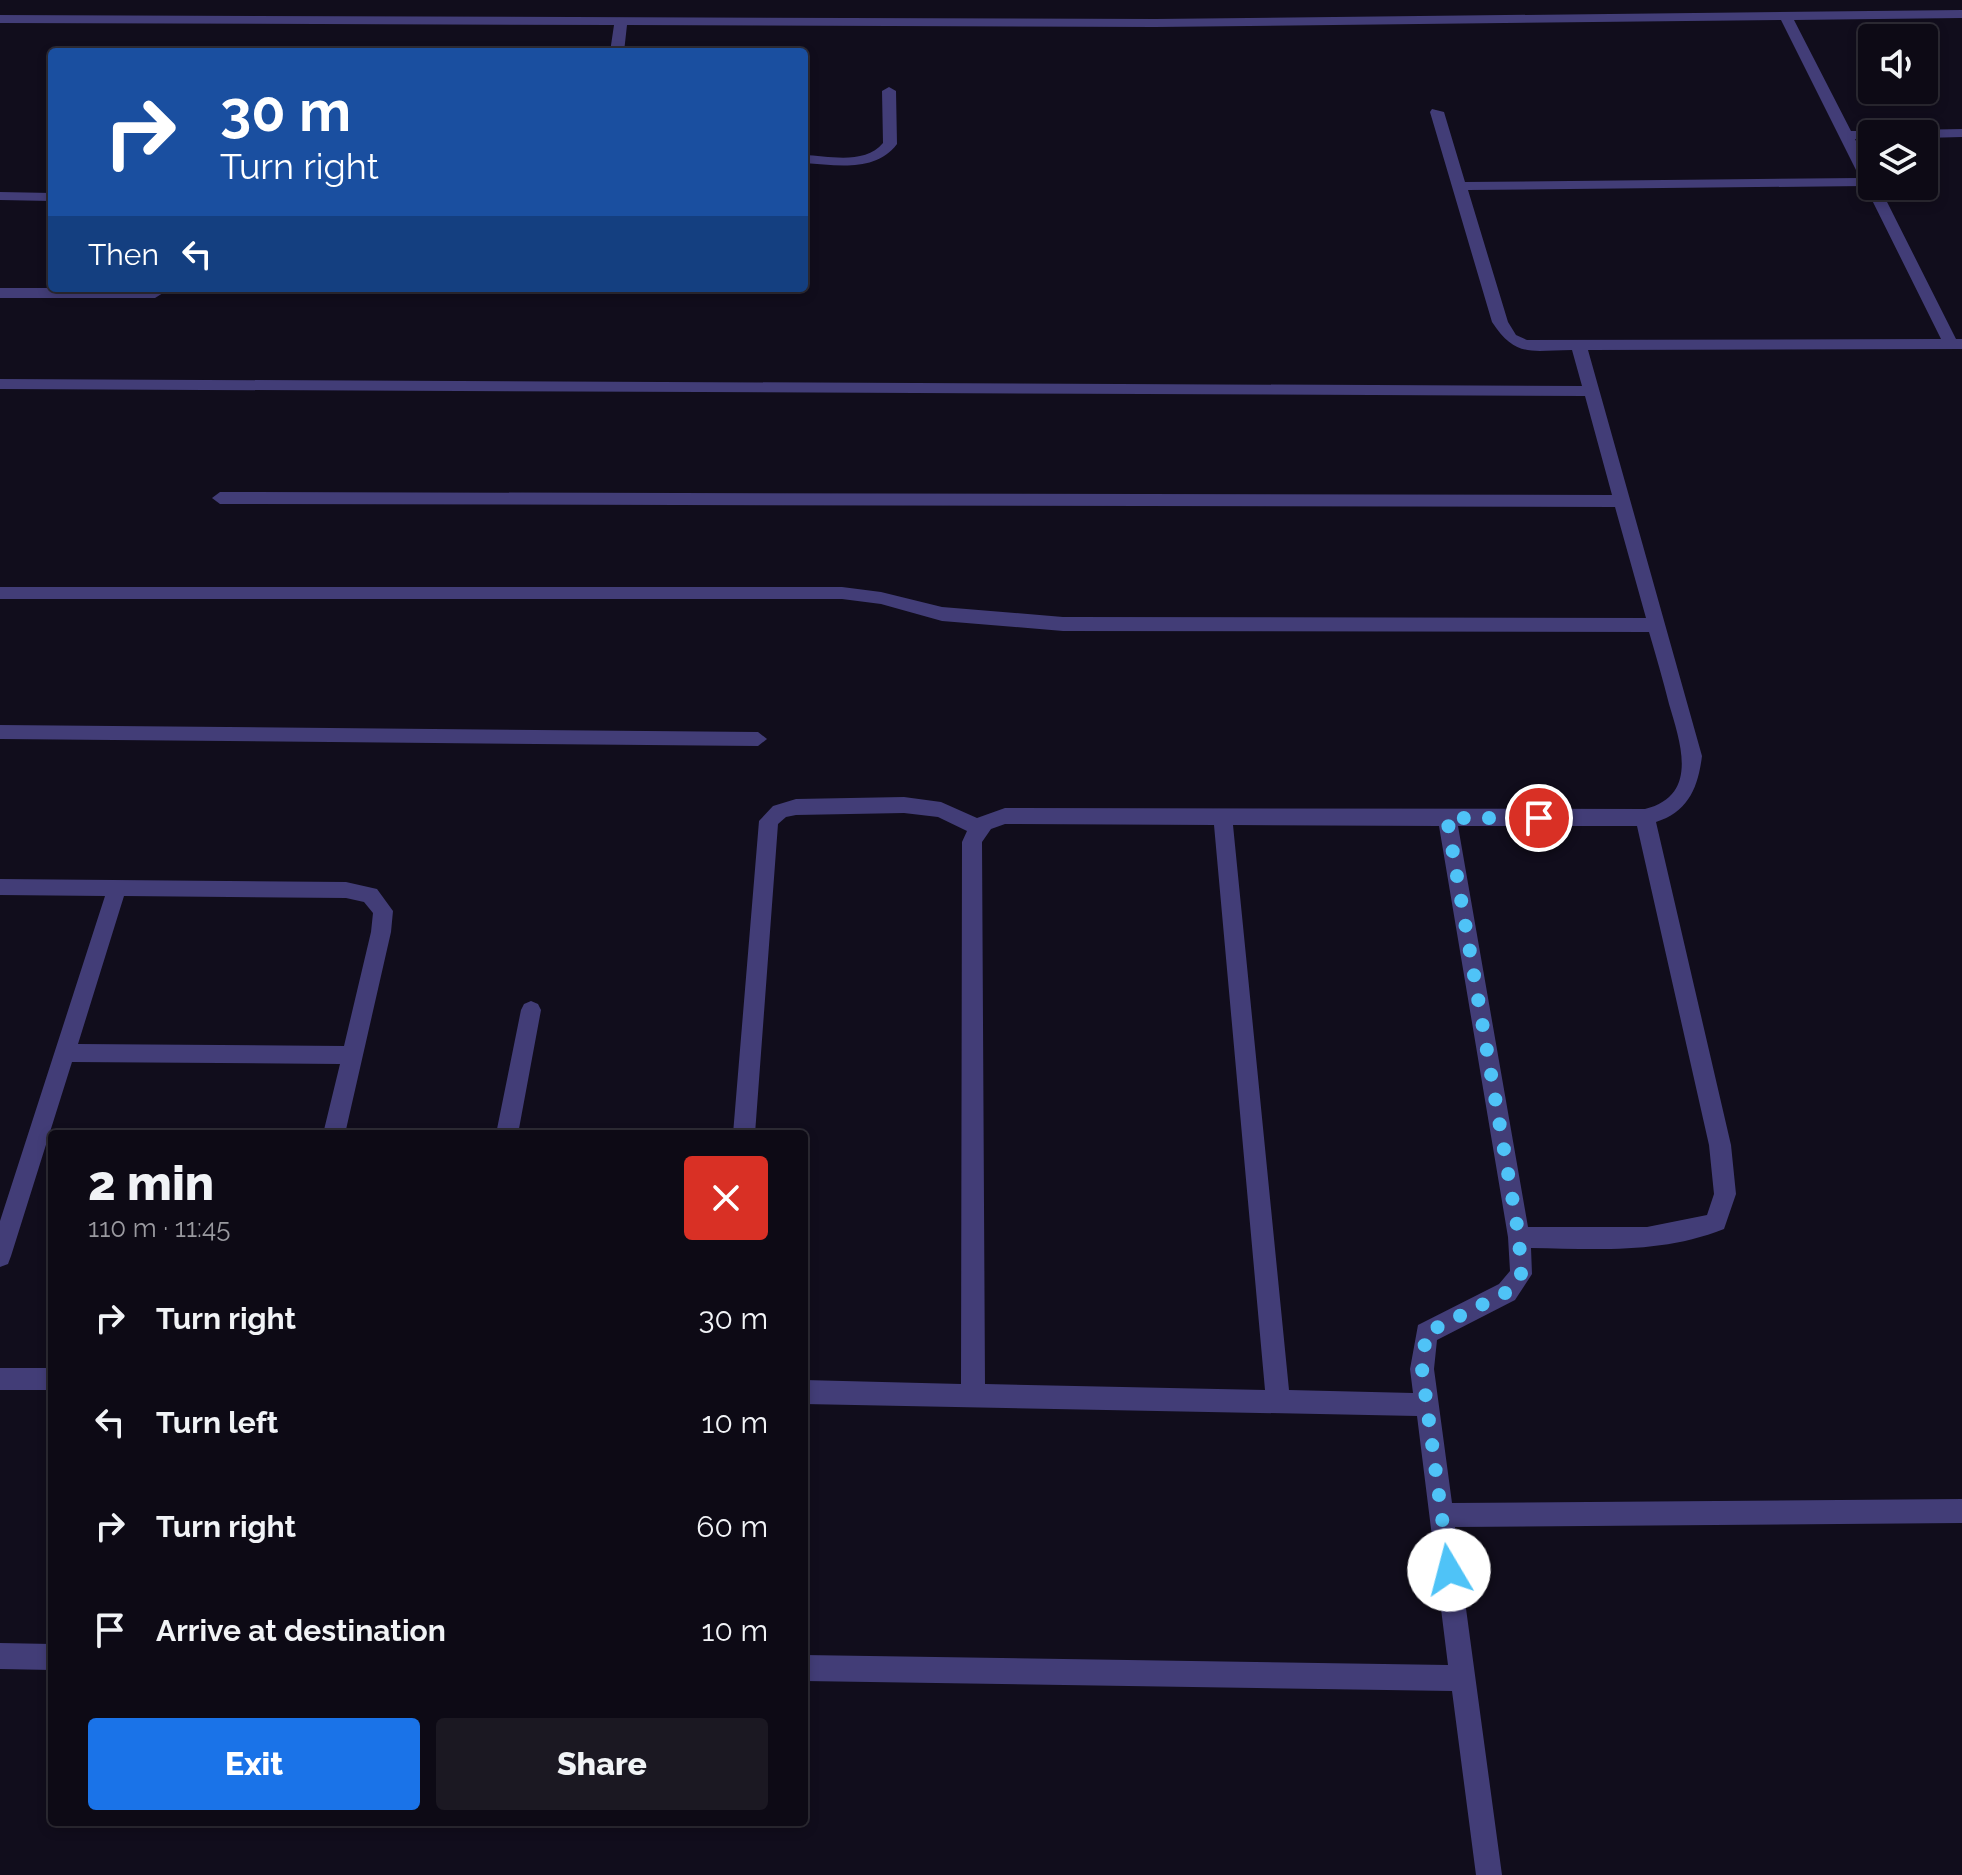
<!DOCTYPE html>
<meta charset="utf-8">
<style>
body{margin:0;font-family:Raleway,sans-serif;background:#1b1822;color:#f1f3f6;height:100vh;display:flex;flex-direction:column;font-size:30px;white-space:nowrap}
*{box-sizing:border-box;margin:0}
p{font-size:26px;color:#9a9aa0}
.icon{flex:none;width:44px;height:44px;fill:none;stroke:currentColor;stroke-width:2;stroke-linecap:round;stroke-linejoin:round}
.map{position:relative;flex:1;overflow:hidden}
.drawer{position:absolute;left:48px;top:1130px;width:760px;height:696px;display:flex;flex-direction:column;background:#0d0a15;border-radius:8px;box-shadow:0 4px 12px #0003,0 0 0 2px #2d2b34}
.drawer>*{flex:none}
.banner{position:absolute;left:48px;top:48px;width:760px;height:244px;border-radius:8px;box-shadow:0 4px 12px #0003,0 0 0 2px #2d2b34;background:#1a4fa0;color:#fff;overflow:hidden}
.buttons{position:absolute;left:1858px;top:24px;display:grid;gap:16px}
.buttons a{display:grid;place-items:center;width:80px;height:80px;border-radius:8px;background:#0d0a15;box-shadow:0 4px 12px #0003,0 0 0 2px #2d2b34;font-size:40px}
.pin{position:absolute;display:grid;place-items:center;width:68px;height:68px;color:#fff;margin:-34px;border:4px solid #fff;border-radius:50%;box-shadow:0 2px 8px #0007}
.me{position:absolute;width:88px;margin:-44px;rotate:352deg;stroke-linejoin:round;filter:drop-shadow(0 0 6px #0008)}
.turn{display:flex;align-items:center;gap:28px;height:168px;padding:0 40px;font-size:36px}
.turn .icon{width:104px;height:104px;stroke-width:2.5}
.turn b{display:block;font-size:56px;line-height:68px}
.then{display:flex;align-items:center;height:76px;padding:0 40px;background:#0003;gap:16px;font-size:30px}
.round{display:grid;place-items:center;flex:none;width:84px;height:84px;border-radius:8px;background:#1b1822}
.overview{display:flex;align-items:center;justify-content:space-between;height:136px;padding:0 40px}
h1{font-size:48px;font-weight:800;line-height:60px}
.action{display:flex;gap:16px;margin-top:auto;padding:16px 40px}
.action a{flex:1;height:92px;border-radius:8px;background:#1a73e8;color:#fff;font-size:32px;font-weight:800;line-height:92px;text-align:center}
.action a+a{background:#1b1822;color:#f1f3f6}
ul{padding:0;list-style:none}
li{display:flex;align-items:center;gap:24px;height:104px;padding:0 40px}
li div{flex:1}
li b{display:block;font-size:30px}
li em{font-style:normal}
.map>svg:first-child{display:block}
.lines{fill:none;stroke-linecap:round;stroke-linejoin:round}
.minor{fill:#423d77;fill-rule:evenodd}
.route{stroke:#4fc3f7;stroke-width:14;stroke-dasharray:0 25.2}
</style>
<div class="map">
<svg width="1962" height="1875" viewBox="0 0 1962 1875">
<rect width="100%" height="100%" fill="#110d1c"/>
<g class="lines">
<path class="minor" d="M1962,10V18L1794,20L1851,131H1872L1878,134H1872V139H1855L1872,173V186H1879L1956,339H1962V349L1588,350L1702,756C1698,788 1688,812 1656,822L1731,1145L1736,1194L1724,1229C1661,1254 1597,1249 1531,1248L1532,1274L1515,1300L1437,1340L1434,1369L1452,1503L1962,1499V1523L1455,1527L1502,1875H1476L1452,1691L804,1681V1655L1448,1665L1417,1416L804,1404V1380L961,1384L962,842L967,831L938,817L904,813L796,815L786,817L778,824L755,1134H733L759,821L773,806L796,799L904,797L941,802L977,818L1005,808L1645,809C1700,795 1680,742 1669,704C1663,680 1656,656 1649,632L1063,631L942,621L881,604L842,599H0V587H842L881,592L942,607L1063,617L1646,618L1615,507L220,504L212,498L220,492L1612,495L1585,396L0,389V379L1582,386L1572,350C1533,350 1516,359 1492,322L1430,112L1432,109L1444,112L1465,182L1860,178L1781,20L1155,27L627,25L624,52H610L614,25L0,23V15L1155,19ZM1865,186L1941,339L1527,340L1516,335L1508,322L1468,190ZM1005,824L1214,825L1265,1390L985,1384L982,842L991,829ZM1233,825L1439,826L1508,1237L1510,1271L1499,1284L1418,1325L1410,1369L1413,1393L1289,1390ZM1458,826H1637L1709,1145L1714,1194L1707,1215L1647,1227H1528Z
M889,87L896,91L897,144C875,173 836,165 804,163V155C829,156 865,165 883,143L882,91Z
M1962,129V137L1924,138V134H1903L1910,130Z
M0,192L52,193V201L0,200Z
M0,288H155L163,293L155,298H0Z
M0,725L758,732L767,739L758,746L0,739Z
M0,879L346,882L377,889L393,911L391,932L345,1134H323L340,1064L72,1062L11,1256L8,1264L0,1267V1221L105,896L0,895ZM124,896L346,898L364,902L373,913L371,932L344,1046L78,1044Z
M531,1001L538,1004L541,1010L518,1134H496L521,1010L524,1004Z
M0,1368H52V1390H0Z
M0,1643L52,1644V1670L0,1669Z"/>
</g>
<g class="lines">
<path class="route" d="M1449,1570L1422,1369L1426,1333L1507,1292L1521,1274L1519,1237L1447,818H1539"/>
</g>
</svg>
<div class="buttons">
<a><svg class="icon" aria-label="sound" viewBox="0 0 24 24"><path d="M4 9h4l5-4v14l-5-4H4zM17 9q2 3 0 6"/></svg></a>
<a><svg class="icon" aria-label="layers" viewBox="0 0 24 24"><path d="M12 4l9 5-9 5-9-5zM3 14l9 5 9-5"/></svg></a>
</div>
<div class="pin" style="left:1539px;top:818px;background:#d93025"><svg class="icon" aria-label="arrive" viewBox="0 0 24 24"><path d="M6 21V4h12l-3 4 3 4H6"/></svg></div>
<svg class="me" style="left:1449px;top:1570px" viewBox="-20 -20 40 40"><circle r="19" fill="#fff"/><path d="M0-13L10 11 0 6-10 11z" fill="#4fc3f7"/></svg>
<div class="banner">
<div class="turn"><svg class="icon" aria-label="right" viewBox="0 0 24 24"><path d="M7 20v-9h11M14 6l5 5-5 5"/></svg><div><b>30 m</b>Turn right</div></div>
<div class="then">Then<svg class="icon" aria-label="left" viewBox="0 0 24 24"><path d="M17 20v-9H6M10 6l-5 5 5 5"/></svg></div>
</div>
<section class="drawer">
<div class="overview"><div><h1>2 min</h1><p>110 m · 11:45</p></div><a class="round" style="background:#d93025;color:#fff"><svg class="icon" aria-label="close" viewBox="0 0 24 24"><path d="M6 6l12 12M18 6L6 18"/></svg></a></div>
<ul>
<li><svg class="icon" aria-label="right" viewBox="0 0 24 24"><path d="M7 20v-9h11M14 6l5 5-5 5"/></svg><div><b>Turn right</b></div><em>30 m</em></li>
<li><svg class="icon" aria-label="left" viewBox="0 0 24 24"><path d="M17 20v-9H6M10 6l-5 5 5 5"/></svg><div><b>Turn left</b></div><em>10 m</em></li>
<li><svg class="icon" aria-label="right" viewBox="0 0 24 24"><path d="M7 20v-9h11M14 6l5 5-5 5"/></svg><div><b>Turn right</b></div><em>60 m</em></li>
<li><svg class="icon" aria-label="arrive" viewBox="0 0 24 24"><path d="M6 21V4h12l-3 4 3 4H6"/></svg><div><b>Arrive at destination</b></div><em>10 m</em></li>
</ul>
<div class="action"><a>Exit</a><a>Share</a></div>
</section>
</div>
